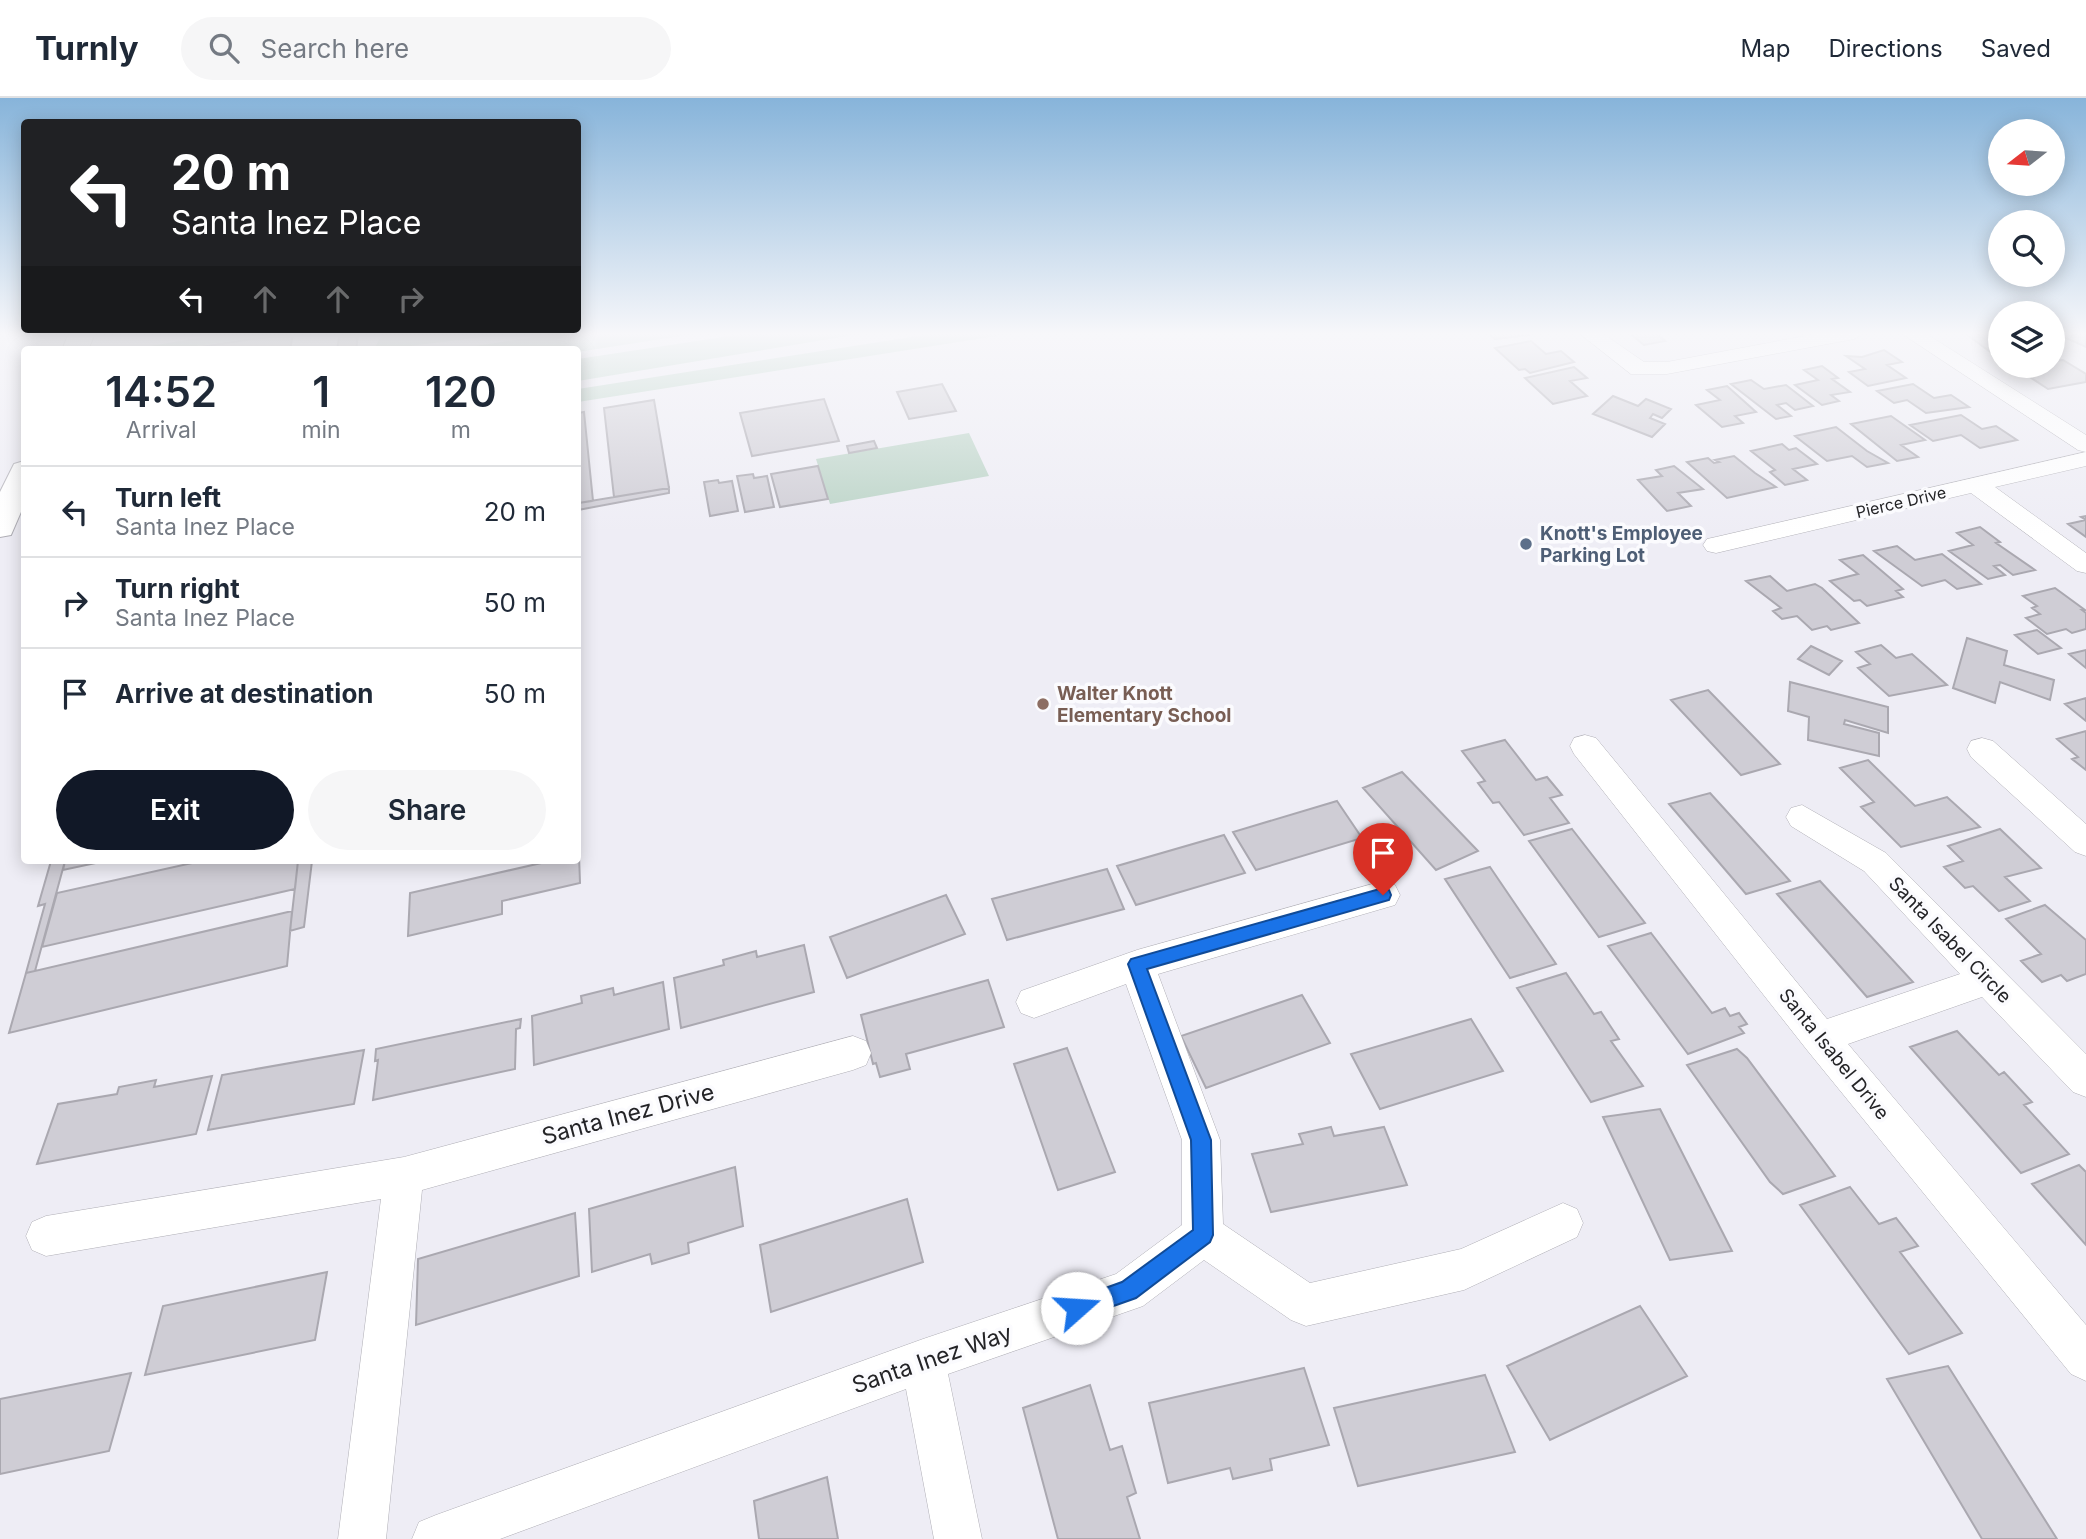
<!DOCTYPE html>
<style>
body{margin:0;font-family:Inter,sans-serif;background:#f6f6f7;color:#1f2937;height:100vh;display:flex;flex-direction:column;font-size:26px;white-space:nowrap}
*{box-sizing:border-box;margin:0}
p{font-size:23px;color:#747a83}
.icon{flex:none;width:38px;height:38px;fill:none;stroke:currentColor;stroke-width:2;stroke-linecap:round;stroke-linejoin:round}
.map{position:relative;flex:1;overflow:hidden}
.panel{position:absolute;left:21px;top:248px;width:560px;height:518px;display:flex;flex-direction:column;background:#fff;border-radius:7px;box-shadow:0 4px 18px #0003}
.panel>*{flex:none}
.banner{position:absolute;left:21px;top:21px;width:560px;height:214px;border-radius:7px;box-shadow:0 4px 18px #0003;background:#202124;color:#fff;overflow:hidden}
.needle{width:46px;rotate:253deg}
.tools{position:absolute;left:1988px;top:21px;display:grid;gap:14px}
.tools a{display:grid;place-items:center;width:77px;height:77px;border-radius:50%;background:#fff;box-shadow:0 4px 18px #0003;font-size:35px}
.pin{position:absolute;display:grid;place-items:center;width:60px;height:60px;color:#fff;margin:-72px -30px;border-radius:50% 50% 50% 0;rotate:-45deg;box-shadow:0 0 7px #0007}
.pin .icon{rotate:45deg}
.me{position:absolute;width:77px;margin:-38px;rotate:71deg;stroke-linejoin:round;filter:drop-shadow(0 0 5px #0008)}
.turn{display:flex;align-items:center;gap:24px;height:147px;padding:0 35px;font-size:32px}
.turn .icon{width:91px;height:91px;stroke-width:2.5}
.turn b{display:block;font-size:49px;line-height:60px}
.lanes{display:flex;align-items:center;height:66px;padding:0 35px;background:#0003;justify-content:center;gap:35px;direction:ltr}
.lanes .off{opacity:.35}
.eta{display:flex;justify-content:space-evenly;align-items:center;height:119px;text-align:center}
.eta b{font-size:42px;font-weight:600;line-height:49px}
.button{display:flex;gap:14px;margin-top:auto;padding:14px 35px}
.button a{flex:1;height:80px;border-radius:42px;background:#111827;color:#fff;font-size:28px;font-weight:600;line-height:80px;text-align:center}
.button a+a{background:#f6f6f7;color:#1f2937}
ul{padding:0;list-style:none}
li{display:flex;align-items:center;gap:21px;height:91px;padding:0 35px;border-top:2px solid #e0e1e3}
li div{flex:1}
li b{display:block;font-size:26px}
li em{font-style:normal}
header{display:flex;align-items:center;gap:42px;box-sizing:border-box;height:98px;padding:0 35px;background:#fff;border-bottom:2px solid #e0e1e3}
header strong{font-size:33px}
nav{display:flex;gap:38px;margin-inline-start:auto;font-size:24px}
.search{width:490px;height:63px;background:#f6f6f7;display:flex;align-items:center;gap:18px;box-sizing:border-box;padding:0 24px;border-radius:38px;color:#747a83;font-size:26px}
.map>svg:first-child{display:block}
.green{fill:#bad3c6}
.building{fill:#cfcdd5;stroke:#aaa8b0;stroke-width:2}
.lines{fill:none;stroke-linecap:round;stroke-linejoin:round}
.street-casing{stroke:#b0afb6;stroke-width:1}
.primary-casing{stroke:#b0afb6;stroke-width:2}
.street{fill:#fff;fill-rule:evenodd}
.primary{fill:#fff;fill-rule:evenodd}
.route{fill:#1a73e8;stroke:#114b97;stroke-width:2}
.service-dot{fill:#5c6f8a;stroke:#fbfbfe;stroke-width:2.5}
.education-dot{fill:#8d6e63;stroke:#fbfbfe;stroke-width:2.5}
.labels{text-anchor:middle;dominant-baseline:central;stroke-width:7;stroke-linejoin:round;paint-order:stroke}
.far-street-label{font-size:16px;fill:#242427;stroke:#fbfbfe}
.service-label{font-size:19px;font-weight:bold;fill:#4e5e75;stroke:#fbfbfe;text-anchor:start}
.education-label{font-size:19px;font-weight:bold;fill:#785e54;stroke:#fbfbfe;text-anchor:start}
.street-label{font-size:19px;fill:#242427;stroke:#fbfbfe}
.near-street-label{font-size:23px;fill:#242427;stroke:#fbfbfe}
</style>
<header>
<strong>Turnly</strong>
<div class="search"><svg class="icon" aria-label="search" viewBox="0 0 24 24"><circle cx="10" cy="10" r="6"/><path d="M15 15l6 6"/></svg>Search here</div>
<nav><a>Map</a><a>Directions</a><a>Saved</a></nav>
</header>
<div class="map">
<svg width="2086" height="1441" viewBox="0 0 2086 1441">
<rect width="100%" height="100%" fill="#eeedf5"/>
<path class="green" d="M228,235H288L168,252H126Z
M383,235H515L378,252L375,249Z
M562,235H700L578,254L448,252Z
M749,235H865L578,283V261Z
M937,235H1015L578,304V291Z
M969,335L989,378L830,406L816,361Z"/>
<path class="building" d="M293,235L290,252H180Z
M1488,235H1526L1528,237L1495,241Z
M1637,235H1656L1665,243L1644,247L1632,237Z
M2000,235V261L1966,236L1974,235Z
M2066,235H2086V249L2066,240L2072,238Z
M358,236L356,252H337L339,239Z
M1531,243L1546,256L1561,253L1574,264L1530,275L1525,271L1519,272L1495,250Z
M1884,252L1902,264L1887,267L1906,280L1868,288L1849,274L1865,271L1846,258L1862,259Z
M2063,262L2086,276V284L2048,291L2013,268H2053V263Z
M1822,268L1838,280L1832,281L1850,294L1831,297L1839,303L1822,307L1795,287L1818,282L1804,272Z
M1574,269L1587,280L1570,283L1587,298L1553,306L1525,280Z
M1751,282L1764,291L1786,287L1813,308L1795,312L1786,305L1777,307L1791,318L1776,321L1731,286Z
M942,286L956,313L909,321L897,294Z
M1913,286L1934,300L1951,297L1969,309L1926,315L1907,302L1894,305L1877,293Z
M1727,288L1756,314L1735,318L1743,325L1722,329L1696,307L1720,302L1707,292Z
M1613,298L1638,308L1646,301L1671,311L1662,320L1653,316L1650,320L1665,326L1652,339L1593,316Z
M824,301L839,343L752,358L740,315Z
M654,302L669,390L614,399L604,310Z
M584,314L593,403L578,405V315Z
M1961,317L1982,331L1996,328L2017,342L1980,350L1961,337L1933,343L1910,327Z
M1891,318L1925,342L1901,347L1918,359L1897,363L1851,326Z
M1836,329L1867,353L1888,365L1867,369L1852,358L1827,363L1795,338Z
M874,343L877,350L849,355L847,348Z
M1782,346L1789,352L1796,350L1817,366L1793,371L1807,382L1785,387L1770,374L1775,372L1751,353Z
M1734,358L1755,375L1776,389L1727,400L1687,364L1708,360L1714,365L1719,364L1715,362Z
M818,368L828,401L780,409L771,376Z
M1674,368L1703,391L1678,395L1691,408L1667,413L1638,382L1662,378L1656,372Z
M753,376L754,380L767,378L774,409L745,414L737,378Z
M718,382L719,385L732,383L738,413L710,418L704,384Z
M669,390V395L578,412V405Z
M2086,418V439L2068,426L2086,422L2081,419Z
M1980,429L2000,444L1996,445L2035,472L2013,477L2000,467L1994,468L2005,477L1988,481L1949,453L1973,447L1957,435Z
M1897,448L1915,462L1942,456L1981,486L1957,491L1945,482L1922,488L1874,453Z
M1863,457L1903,491L1896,493L1903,499L1867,508L1860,502L1854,503L1830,483L1858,476L1840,462Z
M1770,478L1787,493L1815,486L1822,490L1859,525L1831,532L1827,528L1812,532L1797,518L1782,521L1773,513L1781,510L1746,483Z
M2055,490L2085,512H2082L2086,515V531L2072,535L2066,531L2047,536L2026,520L2040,516L2032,510L2037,508L2023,498Z
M2037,532L2061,550L2038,556L2015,537Z
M1967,540L2007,553L2004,567L2054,582L2050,602L2000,584L1995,605L1953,590Z
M1881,547L1896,560L1912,556L1947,587L1889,598L1858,570L1870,566L1856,554Z
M1811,548L1842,563L1829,577L1798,561Z
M2086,552V570L2069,556Z
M1790,584L1888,609V635L1845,622L1844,626L1879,635V658L1808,642L1809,619L1788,613Z
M1708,592L1780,666L1741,677L1671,602Z
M2086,600V623L2065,606Z
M2086,633V672L2072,661L2078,659L2057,641Z
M1505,642L1536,682L1547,679L1562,697L1550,700L1569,725L1524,737L1499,704L1493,705L1478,685L1485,683L1462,653Z
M1868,662L1915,708L1947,699L1980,729L1901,749L1861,709L1874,704L1840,670Z
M1402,674L1478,753L1436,772L1363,690Z
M1710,695L1790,783L1746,796L1669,706Z
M1337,703L1362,740L1256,772L1233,734Z
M1572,731L1645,825L1599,839L1529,743Z
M2000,731L2041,770L2005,779L2030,803L1999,813L1973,788L1965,790L1944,769L1963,763L1948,748Z
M1224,737L1245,775L1136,807L1117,768Z
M579,757L580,785L502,803V816L408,838L410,795L550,763H578Z
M51,763H65L35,873L26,875L45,806L38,808Z
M65,763H105L63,772Z
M201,763H298L295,791L42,849L57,795Z
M298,763H312L304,829L290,833Z
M1490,769L1556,866L1510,880L1445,781Z
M1107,771L1124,811L1007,842L992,801Z
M1820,783L1913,884L1867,899L1777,796Z
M946,797L965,836L847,880L830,839Z
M2045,807L2086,842V876L2067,883L2061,877L2042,884L2021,863L2041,856L2006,821Z
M292,813L287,868L9,935L26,875Z
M1651,835L1712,915L1725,910L1730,918L1739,915L1747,926L1739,929L1744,935L1688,956L1608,848Z
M804,847L814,894L681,930L674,880L724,867L723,862L756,853L757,859Z
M1566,875L1594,916L1601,914L1619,941L1611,943L1643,988L1591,1004L1517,890Z
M988,882L1004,929L906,956L910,971L880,979L876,965L873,966L861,917Z
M663,884L669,931L534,967L532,918L582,905L581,898L613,890L614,897Z
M1302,897L1330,945L1206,990L1181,938Z
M521,921L520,930L516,931L515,971L373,1002L378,962L375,963L376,951Z
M1471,921L1503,973L1380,1011L1351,956Z
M1957,933L1999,977L2004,974L2032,1004L2024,1007L2069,1056L2021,1075L1910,949Z
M1067,950L1115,1074L1058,1092L1014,966Z
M1737,951L1747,960L1835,1078L1783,1096L1770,1084L1687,967Z
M364,952L354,1006L208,1032L222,977Z
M212,978L196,1036L37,1066L58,1006L117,996L119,989L156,982L154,989Z
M1660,1011L1732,1153L1670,1162L1603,1019Z
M1331,1029L1334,1038L1384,1029L1407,1087L1271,1114L1252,1056L1303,1046L1299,1036Z
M2079,1067L2086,1074V1147L2032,1086Z
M735,1069L743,1128L688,1145L689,1155L652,1166L650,1156L592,1174L589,1111Z
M1850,1089L1879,1126L1896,1120L1918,1148L1900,1154L1962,1235L1909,1256L1800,1107Z
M907,1101L923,1164L771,1214L760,1147Z
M575,1115L579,1178L416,1227L418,1161Z
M327,1174L315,1242L145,1277L163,1208Z
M1640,1208L1687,1278L1550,1342L1507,1268Z
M1948,1268L2057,1441H1982L1887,1281Z
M1304,1270L1329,1347L1270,1361L1272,1372L1233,1381L1230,1370L1168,1385L1149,1305Z
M131,1275L109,1353L0,1376V1301Z
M1485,1277L1515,1354L1358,1388L1334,1310Z
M1090,1287L1110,1352L1122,1348L1136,1395L1127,1399L1140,1441H1058L1023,1310Z
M827,1379L838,1441H759L754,1403Z"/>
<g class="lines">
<g class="street-casing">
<path id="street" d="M1579,235H1602L1644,264H1667L1821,235H1864L1854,241L1667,276H1631Z
M1901,235H1925L2086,337V354L2078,352Z
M2086,354V368L1995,389L2086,455V475L2077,473L1971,395L1716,455L1707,453L1703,447L1707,441L1716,439Z
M1585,637L1596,640L1827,921L1960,876L1864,773L1791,728L1786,719L1791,710L1802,707L1886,755L2086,956V999L2073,994L1982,899L1848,946L2086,1227V1283L2071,1276L1807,952L1574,656L1570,648L1574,640Z
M1982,640L1993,643L2086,726V758L2075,754L1971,659L1967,651L1971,643Z
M1383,783L1395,787L1400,797L1395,807L1158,876L1220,1042L1223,1126L1310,1185L1461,1151L1563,1105L1577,1111L1583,1125L1577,1139L1464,1192L1306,1228L1291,1222L1204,1162L1143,1208L948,1276L982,1441H934L906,1291L500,1441H412L419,1424L436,1417L923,1241L1116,1176L1182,1127V1042L1126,886L1034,920L1021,915L1016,904L1021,893L1137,852Z
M853,938L866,943L871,955L866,967L853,972L422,1092L386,1441H338L381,1101L46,1158L32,1152L26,1138L32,1124L46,1118L404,1059Z"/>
</g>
<g class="primary-casing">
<path id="primary" d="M69,235H95L88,252H62Z
M24,363V407L11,437L0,439V394L14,366Z"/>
</g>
<use href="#street" class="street"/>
<use href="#primary" class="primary"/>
</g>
<linearGradient id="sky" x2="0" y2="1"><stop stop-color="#87b4da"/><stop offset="0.54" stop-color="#f7f7fa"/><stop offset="1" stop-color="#f7f7fa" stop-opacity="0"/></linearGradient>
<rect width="2086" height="437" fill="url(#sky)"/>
<path class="route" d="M1383,790L1389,792L1391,797L1389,802L1147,871L1211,1042L1213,1137L1210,1144L1136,1200L1077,1221L1069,1218L1066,1210L1069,1203L1122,1184L1193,1132L1191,1042L1128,866L1131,861Z"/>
<circle class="service-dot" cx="1526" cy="446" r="7"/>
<circle class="education-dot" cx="1043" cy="606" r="7"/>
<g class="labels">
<g class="far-street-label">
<text transform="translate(1901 404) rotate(-13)">Pierce Drive</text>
</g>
<g class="service-label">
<text x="1540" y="435">Knott's Employee<tspan x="1540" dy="22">Parking Lot</tspan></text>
</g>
<g class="education-label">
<text x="1057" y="595">Walter Knott<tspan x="1057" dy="22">Elementary School</tspan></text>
</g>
<g class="street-label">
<text transform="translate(1950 842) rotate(46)">Santa Isabel Circle</text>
<text transform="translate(1834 956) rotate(51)">Santa Isabel Drive</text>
</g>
<g class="near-street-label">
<text transform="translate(628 1016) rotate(-15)">Santa Inez Drive</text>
<text transform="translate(932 1261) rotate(-19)">Santa Inez Way</text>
</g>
</g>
</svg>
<div class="tools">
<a><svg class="needle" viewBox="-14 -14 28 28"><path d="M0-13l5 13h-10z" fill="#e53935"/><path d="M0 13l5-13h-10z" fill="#747a83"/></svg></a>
<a><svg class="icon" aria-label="search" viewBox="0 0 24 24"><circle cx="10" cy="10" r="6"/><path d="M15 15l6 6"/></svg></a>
<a><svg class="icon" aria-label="layers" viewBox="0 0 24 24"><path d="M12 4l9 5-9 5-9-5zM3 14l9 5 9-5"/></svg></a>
</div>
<div class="pin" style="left:1383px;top:797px;background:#d93025"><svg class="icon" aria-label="arrive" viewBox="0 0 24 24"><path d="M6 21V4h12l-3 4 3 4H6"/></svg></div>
<svg class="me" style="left:1077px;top:1210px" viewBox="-20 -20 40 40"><circle r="19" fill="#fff"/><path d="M0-13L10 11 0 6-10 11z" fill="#1a73e8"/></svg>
<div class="banner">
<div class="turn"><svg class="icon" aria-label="left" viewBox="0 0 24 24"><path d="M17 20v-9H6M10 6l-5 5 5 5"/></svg><div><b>20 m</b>Santa Inez Place</div></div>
<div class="lanes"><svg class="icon" aria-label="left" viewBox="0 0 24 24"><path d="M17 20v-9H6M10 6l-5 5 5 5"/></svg><svg class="icon off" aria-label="ahead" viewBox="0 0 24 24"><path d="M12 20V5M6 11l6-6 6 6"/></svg><svg class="icon off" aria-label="ahead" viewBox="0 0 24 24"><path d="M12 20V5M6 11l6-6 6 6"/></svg><svg class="icon off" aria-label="right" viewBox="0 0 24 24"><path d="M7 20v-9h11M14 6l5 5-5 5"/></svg></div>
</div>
<section class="panel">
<div class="eta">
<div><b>14:52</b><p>Arrival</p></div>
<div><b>1</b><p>min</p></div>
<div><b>120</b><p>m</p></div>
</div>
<ul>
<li><svg class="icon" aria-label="left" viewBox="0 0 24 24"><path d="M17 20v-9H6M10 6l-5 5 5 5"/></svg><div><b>Turn left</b><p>Santa Inez Place</p></div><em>20 m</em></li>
<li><svg class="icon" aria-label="right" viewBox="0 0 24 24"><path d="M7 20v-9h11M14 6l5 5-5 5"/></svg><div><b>Turn right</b><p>Santa Inez Place</p></div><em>50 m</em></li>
<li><svg class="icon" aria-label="arrive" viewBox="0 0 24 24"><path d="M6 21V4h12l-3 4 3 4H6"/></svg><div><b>Arrive at destination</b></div><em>50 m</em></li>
</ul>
<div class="button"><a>Exit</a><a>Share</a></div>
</section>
</div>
